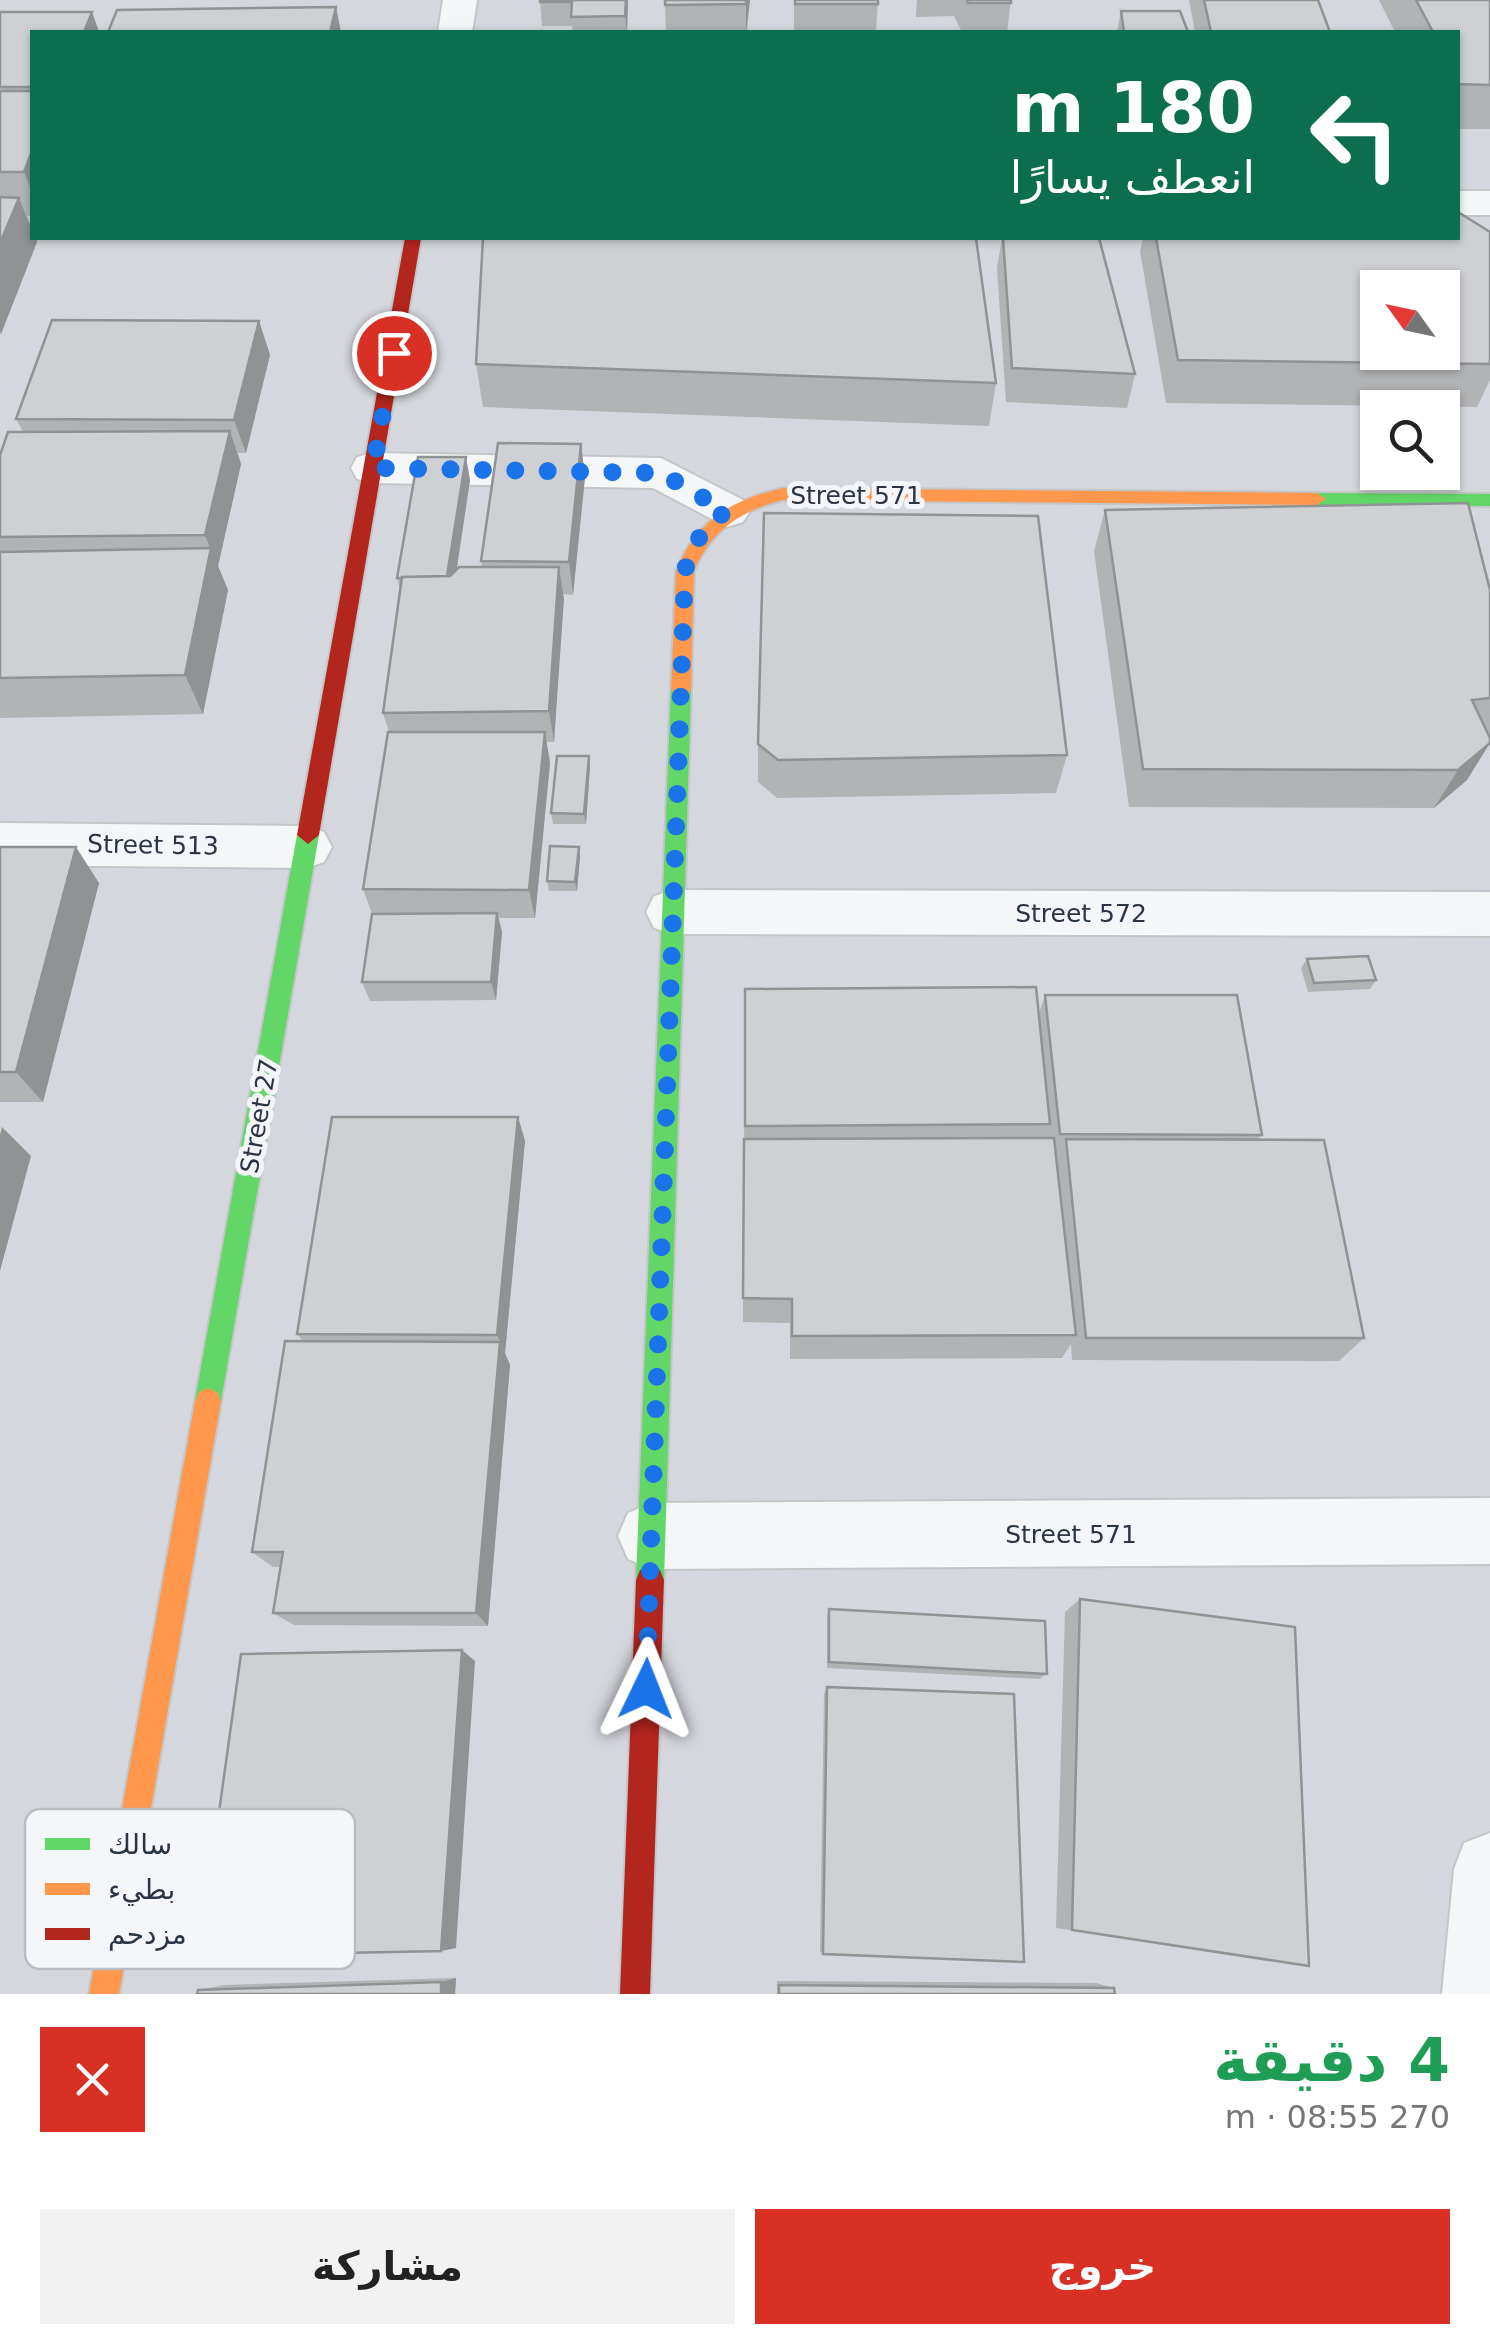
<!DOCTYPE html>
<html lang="ar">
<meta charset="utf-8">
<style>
body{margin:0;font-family:"DejaVu Sans",Cairo,sans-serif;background:#f2f2f2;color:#222;direction:rtl;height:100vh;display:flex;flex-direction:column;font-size:38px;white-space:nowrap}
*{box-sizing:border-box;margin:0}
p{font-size:32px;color:#767676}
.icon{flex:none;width:55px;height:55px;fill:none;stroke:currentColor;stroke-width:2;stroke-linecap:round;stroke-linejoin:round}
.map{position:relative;height:1994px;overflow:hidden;direction:ltr}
.side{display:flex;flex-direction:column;background:#fff;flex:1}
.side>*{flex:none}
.banner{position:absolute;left:30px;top:30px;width:1430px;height:210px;border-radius:0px;box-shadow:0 2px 8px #0004;direction:rtl;background:#0b6e4f;color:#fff;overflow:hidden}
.needle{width:65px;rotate:303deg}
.buttons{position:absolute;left:1360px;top:270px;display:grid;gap:20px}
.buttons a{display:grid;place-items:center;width:100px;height:100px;border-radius:0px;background:#fff;box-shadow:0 2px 8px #0004;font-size:50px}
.pin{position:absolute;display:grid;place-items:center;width:85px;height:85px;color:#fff;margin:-42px;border:5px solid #fff;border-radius:50%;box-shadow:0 2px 10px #0007}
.me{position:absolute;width:110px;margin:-55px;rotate:2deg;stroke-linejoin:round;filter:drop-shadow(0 0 8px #0008)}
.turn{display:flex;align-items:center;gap:35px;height:210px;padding:0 40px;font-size:45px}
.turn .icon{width:130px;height:130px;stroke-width:2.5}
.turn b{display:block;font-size:70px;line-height:85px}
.round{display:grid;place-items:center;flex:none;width:105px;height:105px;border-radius:0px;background:#f2f2f2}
.headline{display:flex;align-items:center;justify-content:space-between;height:170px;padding:0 40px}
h1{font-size:60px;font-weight:700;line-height:75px;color:#1e9e55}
.button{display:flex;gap:20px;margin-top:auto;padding:20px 40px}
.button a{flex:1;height:115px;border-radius:0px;background:#d93025;color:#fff;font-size:40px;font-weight:700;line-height:115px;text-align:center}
.button a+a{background:#f2f2f2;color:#222}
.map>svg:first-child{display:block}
.built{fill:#d4d7dd;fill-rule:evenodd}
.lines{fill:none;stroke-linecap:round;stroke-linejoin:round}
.street-casing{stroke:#c4c6c8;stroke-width:4}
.fast-casing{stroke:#c4c6c8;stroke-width:4}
.slow-casing{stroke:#c4c6c8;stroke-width:4}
.jam-casing{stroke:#c4c6c8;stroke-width:4}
.street{fill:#f5f6f7;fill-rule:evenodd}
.fast{fill:#63d668;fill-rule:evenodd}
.slow{fill:#ff974d;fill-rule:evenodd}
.jam{fill:#b3261e;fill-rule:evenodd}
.wall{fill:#b1b3b5}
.shaded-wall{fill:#909294}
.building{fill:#ced0d3;stroke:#909294;stroke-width:2.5;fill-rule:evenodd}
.route{stroke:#1a73e8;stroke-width:18;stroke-dasharray:0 32.4}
.labels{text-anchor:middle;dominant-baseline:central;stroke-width:10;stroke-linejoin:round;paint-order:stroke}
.street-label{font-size:25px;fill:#2b3445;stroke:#f4f6f9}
.key{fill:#f4f6f9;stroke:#b8bcc3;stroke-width:2.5}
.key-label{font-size:28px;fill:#2b3445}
</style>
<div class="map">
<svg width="1490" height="1994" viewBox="0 0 1490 1994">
<rect width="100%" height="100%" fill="#e6e8ea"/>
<path class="built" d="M0,0H1490V1994H0ZM32,32H1458V238H32ZM1378,288H1442V352H1378ZM1378,408H1442V472H1378Z"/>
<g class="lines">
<g class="street-casing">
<path id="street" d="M443,0H477L472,32H438Z
M1458,191H1490V215H1458Z
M373,453L661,458L743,500L750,511L743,522L727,527L653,488L373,483L357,479L351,468L357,457Z
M0,823L306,826L324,832L332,847L324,862L306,868L0,865Z
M673,890L1490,892V936L673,934L654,928L646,912L654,896Z
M1490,1498V1564L651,1569L628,1559L618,1536L628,1513L651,1503Z
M1490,1833V1994H1442L1454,1869L1464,1843Z"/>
</g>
<g class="fast-casing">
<path id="fast" d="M1317,493L1490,494V506L1317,505L1308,499Z
M681,681L691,689L664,1580L660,1590L650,1594L640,1590L636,1580L671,689Z
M308,826L319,835L221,1401L217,1410L208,1414L199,1410L195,1401L297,835Z"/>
</g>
<g class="slow-casing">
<path id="slow" d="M783,488L1317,493L1326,499L1317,505L783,500C741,511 711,530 694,571L691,689L688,694H674L671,689L676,571C697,520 731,500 783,488Z
M208,1388L217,1392L221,1401L119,1994H89L195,1401L199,1392Z"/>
</g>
<g class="jam-casing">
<path id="jam" d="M405,238H421L319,835L308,844L297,835Z
M650,1566L660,1570L664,1580L650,1994H620L636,1580L640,1570Z"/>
</g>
<use href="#street" class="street"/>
<use href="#fast" class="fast"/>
<use href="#slow" class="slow"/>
<use href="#jam" class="jam"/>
</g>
<path class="wall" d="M540,0H628L627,32H573L572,26H542Z
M750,0L747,32H666L665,5Z
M794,0H878L876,32H794Z
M917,0H1011L1007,32H962L954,16L916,17Z
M1189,0H1318L1330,32H1195Z
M1379,0H1490V129H1458V32H1395Z
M1121,11L1188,32H1117Z
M0,12H92L99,32H32V216H27L32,230V238H36L37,242L1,334H0Z
M1490,232V380L1477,407L1166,403L1140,251L1143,238Z
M1002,238H1099L1135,374L1127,408L1006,402L997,268Z
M259,321L270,355L246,453H238L241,464L218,566L228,590L203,714L0,718V455L23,432L16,419Z
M476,364L996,383L989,426L483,407Z
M581,444L585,477L573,595L563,594L554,742H546L550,763L535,918H499L502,932L496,1000L370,1001L362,982L372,914L363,889L389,732L383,713L400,591L397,578L470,480L456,570L482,567L481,561Z
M1105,510L1490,590V735L1467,780L1434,808L1129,807L1094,551Z
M758,744L1067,755L1056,793L777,798L758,782Z
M589,756L590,767L586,824H553L551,813Z
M0,847L99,883L43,1102H0Z
M579,847L580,857L577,891H549L547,881Z
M1307,959L1376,980L1370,989L1308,992L1301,968Z
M745,989L1039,1013L1045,995L1262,1135L1258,1139L1364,1338L1339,1361L1072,1360L1071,1344L1062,1358L790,1359V1323L743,1322Z
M518,1117L525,1141L505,1353L510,1365L488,1626L294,1625L273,1613L280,1567H273L252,1552L304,1342L297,1334Z
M1080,1599L1309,1966L1056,1928L1065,1612Z
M829,1609L1047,1674L1039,1679L827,1668V1616Z
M827,1687L823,1954L820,1952L824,1694Z
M456,1978L455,1994L198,1990L225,1985Z
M777,1981L1096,1983L1114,1988L1115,1994H777Z"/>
<path class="shaded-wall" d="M626,0H628L627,32L625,16Z
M746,0H750L746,32Z
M336,7L341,32H330Z
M92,12L99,32H84Z
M32,151V192L24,172Z
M19,198L32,230V238H36L37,242L1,334L0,330V243Z
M259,321L270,355L246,453L234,420Z
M230,431L241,464L218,566L228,590L203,714L185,675L211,550L205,535Z
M581,444L585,477L573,595L569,562Z
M466,457L470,480L452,601L447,579Z
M559,567L564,599L554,742L549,711Z
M545,732L550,763L535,918L529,890Z
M1490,743L1467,780L1434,808L1458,770Z
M589,756L590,767L586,824L584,814Z
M76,847L99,883L43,1102L16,1072Z
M579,847L580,857L577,891L575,882Z
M497,913L502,932L496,1000L491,982Z
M518,1117L525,1141L505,1353L497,1335Z
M2,1127L31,1156L0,1271V1135Z
M500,1342L510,1365L488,1626L476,1613Z
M462,1650L475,1661L456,1948L441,1951Z
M456,1978L455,1994H441V1982Z"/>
<path class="building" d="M540,0H626L625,16L571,17L572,2H540Z
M665,0H746V4L665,5Z
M795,0H878V4H795Z
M967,0H1011V3H968Z
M1204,0H1318L1330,32H1211Z
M1416,0H1490V85L1459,84L1458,81V32H1433Z
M336,7L330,32H108L117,10Z
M1121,11H1180L1188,32H1124Z
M0,12H92L84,32H32V87H0Z
M0,91H32V151L24,172H0Z
M0,197L19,198L0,243Z
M1458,212L1490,232V364L1178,360L1156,238H1458ZM1378,288H1442V352H1378Z
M483,238H976L996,383L476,364Z
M1003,238H1099L1135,374L1012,368Z
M52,320L259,321L234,420L16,419Z
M230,431L205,535L0,537V455L8,432Z
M498,443L581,444L569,562L481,561Z
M418,457H466L447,576L402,577V578H397Z
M1468,503L1490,590V698L1472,700L1490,738V743L1458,770L1143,769L1105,510Z
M764,513L1038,516L1067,755L778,760L758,744Z
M211,548L185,675L0,678V552Z
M459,567H559L549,711L383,713L402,577L450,576Z
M388,732H545L529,890L363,889Z
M557,756H589L584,814L551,813Z
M550,846L579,847L575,882L547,881Z
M0,847H76L16,1072H0Z
M497,913L491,982H362L372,914Z
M1368,956L1376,980L1314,983L1307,959Z
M1036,987L1050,1124L745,1126V989Z
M1045,995H1237L1262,1135L1060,1134Z
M332,1117H518L497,1335L297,1334Z
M1054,1138L1076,1335L792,1336V1299L743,1298L744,1139Z
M1066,1139L1324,1140L1364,1338H1086Z
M285,1341L500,1342L476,1613H273L283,1552H252Z
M1080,1599L1295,1627L1309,1966L1072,1930Z
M829,1609L1045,1621L1047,1674L829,1662Z
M462,1650L441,1951L199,1956L241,1654Z
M827,1687L1014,1694L1024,1962L823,1954Z
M441,1982V1994H197L198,1990Z
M779,1985L1114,1988L1115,1994H779Z"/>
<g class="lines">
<path class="route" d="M394,353L373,468L661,473L726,511C704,529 692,542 685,571L646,1689"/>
</g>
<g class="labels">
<g class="street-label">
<text x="856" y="495">Street 571</text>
<text transform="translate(153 845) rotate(1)">Street 513</text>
<text x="1081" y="913">Street 572</text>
<text transform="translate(259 1116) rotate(-80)">Street 27</text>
<text x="1071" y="1534">Street 571</text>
</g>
</g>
<rect x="25" y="1809" width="330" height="160" rx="15" class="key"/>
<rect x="45" y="1838" width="45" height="12" fill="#63d668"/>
<rect x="45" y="1883" width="45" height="12" fill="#ff974d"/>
<rect x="45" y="1928" width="45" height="12" fill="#b3261e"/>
<g class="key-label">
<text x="108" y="1854">سالك</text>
<text x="108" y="1899">بطيء</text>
<text x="108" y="1944">مزدحم</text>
</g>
</svg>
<div class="buttons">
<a><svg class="needle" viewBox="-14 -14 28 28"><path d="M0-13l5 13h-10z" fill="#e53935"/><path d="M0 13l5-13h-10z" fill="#767676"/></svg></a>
<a><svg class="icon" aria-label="search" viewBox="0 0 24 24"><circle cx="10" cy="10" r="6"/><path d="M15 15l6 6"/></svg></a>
</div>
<div class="pin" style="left:394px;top:353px;background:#d93025"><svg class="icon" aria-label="arrive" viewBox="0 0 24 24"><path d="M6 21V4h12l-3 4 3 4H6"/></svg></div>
<svg class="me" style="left:646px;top:1689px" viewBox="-20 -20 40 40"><path d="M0-17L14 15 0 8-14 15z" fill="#1a73e8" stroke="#fff" stroke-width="4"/></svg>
<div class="banner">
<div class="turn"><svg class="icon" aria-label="left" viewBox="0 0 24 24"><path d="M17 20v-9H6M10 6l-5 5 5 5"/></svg><div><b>180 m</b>انعطف يسارًا</div></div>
</div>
</div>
<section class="side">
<div class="headline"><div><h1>4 دقيقة</h1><p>270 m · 08:55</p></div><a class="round" style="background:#d93025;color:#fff"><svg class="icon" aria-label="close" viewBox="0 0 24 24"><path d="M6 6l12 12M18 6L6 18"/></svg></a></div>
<div class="button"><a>خروج</a><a>مشاركة</a></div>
</section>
